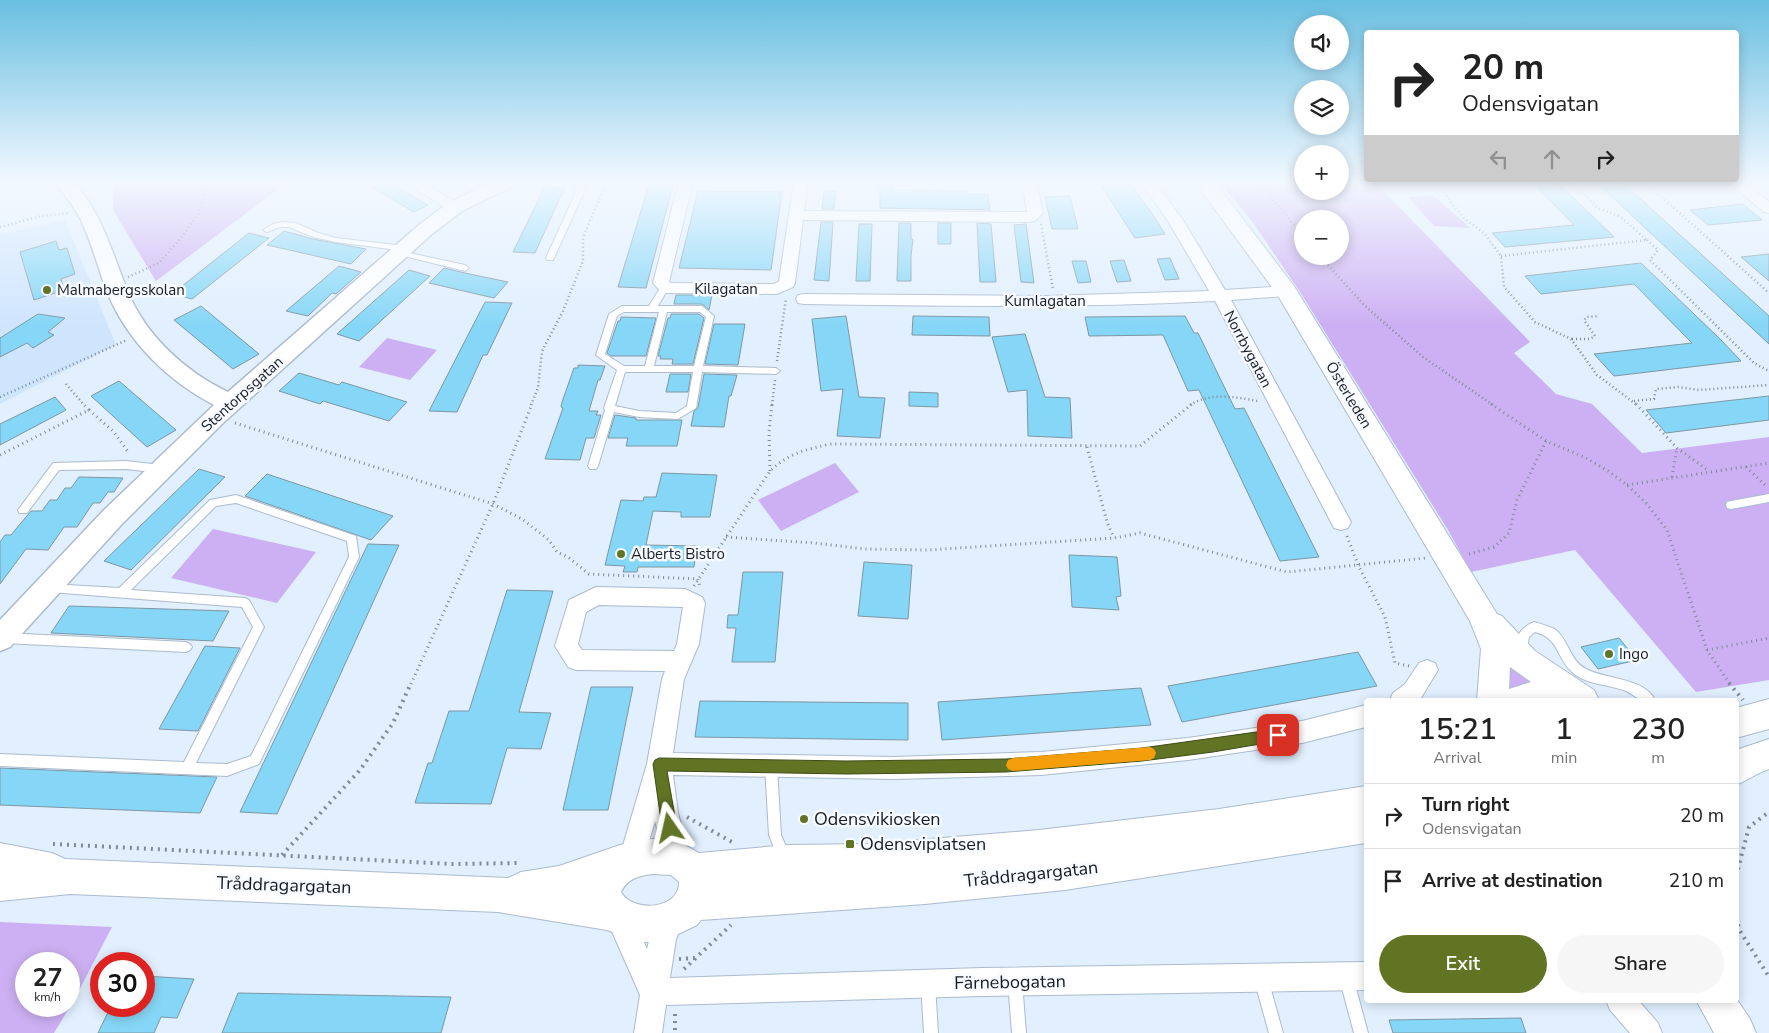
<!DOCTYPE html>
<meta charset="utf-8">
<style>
body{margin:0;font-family:"Nunito Sans",sans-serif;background:#f6f6f6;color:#222;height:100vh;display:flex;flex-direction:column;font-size:19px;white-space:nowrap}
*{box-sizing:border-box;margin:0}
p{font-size:16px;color:#767676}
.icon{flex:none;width:28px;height:28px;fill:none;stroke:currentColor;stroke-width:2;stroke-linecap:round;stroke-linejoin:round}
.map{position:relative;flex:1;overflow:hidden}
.side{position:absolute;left:1364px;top:698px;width:375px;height:305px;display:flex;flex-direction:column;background:#fff;border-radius:5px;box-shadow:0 2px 12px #0003}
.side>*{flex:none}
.guide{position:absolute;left:1364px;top:30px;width:375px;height:152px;border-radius:5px;box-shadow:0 2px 12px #0003;background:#fff;color:#222;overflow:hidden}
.tools{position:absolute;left:1294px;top:15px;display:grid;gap:10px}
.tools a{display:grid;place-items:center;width:55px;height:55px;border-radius:50%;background:#fff;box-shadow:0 2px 12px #0003;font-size:25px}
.speed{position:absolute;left:15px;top:952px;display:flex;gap:10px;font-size:25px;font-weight:700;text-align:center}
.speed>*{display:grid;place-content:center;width:65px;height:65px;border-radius:50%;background:#fff;box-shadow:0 2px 12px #0003;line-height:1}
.speed small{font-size:12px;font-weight:400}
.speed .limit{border:8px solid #d22;background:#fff;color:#111}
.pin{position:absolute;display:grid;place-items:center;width:42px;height:42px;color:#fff;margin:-21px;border-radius:10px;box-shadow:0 2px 8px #0006}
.me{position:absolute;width:55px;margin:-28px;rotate:349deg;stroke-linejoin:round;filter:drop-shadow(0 0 4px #0008)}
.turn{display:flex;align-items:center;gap:18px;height:105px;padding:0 15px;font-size:22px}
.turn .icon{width:65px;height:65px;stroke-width:2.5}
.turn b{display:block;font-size:35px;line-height:42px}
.lanes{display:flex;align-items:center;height:48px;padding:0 15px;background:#0003;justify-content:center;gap:25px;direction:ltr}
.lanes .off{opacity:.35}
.eta{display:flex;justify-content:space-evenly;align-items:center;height:85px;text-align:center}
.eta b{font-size:30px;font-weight:600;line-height:35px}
.cta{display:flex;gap:10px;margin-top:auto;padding:10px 15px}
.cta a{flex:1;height:58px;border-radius:30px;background:#617424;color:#fff;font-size:20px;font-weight:600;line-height:58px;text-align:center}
.cta a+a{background:#f6f6f6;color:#222}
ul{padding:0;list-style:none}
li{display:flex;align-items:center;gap:15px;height:65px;padding:0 15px;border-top:1px solid #e0e0e0}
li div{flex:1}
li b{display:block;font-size:19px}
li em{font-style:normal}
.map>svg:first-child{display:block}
.built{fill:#cfe5fe}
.green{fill:#cdb0f3;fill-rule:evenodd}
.building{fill:#86d7f7;stroke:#7e96a1}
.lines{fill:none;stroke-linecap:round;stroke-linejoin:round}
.service-casing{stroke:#abbbcd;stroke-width:2}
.minor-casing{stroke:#abbbcd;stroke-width:2}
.tertiary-casing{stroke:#abbbcd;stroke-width:3}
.secondary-casing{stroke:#abbbcd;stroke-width:2}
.path-far2{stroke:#7f8a95;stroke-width:2.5;stroke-dasharray:1 3;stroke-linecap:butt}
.path-far1{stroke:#7f8a95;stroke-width:3;stroke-dasharray:1 4;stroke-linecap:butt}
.path{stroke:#7f8a95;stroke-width:4;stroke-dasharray:2 5;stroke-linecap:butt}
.service{fill:#fff;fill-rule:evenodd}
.minor{fill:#fff;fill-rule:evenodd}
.tertiary{fill:#fff;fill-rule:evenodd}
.secondary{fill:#fff;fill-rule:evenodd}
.route{fill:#617424;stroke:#3f4b17}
.slow{fill:#f59e0b}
.poi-dot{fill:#617424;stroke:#f7fbff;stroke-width:2}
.labels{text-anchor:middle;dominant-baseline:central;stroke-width:5;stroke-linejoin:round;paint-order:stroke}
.street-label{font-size:15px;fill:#161c23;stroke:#f7fbff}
.poi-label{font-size:15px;fill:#161c23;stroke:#f7fbff;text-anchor:start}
.near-poi-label{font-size:18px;fill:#161c23;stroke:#f7fbff;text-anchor:start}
.near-street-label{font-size:18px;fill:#161c23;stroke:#f7fbff}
</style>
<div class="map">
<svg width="1769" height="1033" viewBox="0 0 1769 1033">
<rect width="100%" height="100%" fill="#e1effe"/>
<path class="built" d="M65,220L116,345L0,404V235Z"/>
<path class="green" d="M114,181H289L156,281L113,210Z
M1218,181H1302V191H1340V181H1374L1530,342L1514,353L1556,394L1592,404L1642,453L1769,437V680L1696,692L1575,550L1471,572L1448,530L1300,292L1252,221ZM1302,219H1340V256H1302Z
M1433,195L1470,228L1434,226L1408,197Z
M387,338L437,350L410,380L359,367Z
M835,463L859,492L781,531L758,500Z
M213,529L316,552L277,603L171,578Z
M1511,657L1548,686L1505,690Z
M0,922L112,927L74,1000L54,1033H0ZM26,964H69V1006H26Z"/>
<path class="building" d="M361,181H387L428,205L414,212Z
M650,181H674L646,288L618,287Z
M1531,181H1556L1614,237L1505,247L1492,233L1574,225Z
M1595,181H1621L1769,316V344Z
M1130,183L1153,215L1165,234L1135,238L1102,187Z
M880,184L893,185V190L966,191L967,194H988L990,210L880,208Z
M545,186L565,187L535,253L513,252Z
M698,191L782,192L771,270L679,268Z
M824,191H836L834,209H822Z
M1070,196L1078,229H1052L1045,197Z
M1743,204L1762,220L1708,225L1690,210Z
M821,222H833L829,281L814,280Z
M899,223H911V239H913L911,256V281H897Z
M938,223H951V244H938Z
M977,223L991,224L996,282H980Z
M859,224H872L870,281H856Z
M1026,224L1031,261L1034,283L1021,282L1014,225Z
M284,231L313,239L366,249L351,264L267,245Z
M249,233L269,238L192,299L172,294Z
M56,241L59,250L67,248L75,274L61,279L64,290L34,300L20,252Z
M1769,254V281L1741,257Z
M1170,258L1179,279L1165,280L1157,259Z
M1124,260L1131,281L1117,282L1110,261Z
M1072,261H1086L1091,282L1078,283Z
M1641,263L1720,339L1741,361L1614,376L1594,354L1692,343L1634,284L1541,294L1525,276Z
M339,266L361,272L336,294L332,293L308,316L286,311Z
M444,268L465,273L508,282L494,298L429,283Z
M409,270L430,276L359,341L337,334Z
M676,295H712L709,310L702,304H674Z
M485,302L512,303L487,355H483L457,412L429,411Z
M201,306L259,354L233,369L174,320Z
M38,314L65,318L48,332L54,335L33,348L27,343L0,357V338Z
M671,314H699L704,318L693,364H672L673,359H660L661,356H658L668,318H670Z
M846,316L859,397L885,398L880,438L837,436L843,389L821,391L812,319Z
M913,316L989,317L990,336L912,335Z
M1185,316L1194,333H1198L1235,409L1244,408L1319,557L1280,561L1199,390L1188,391L1163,335L1089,336L1085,317Z
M621,317L656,318L646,356H611L607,353L618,321H620Z
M714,324H745L738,365L705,364Z
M1025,334L1045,397L1070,398L1072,438L1028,436L1027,390L1008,392L992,337Z
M578,365L605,366L600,380H598L589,411H598L596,415H601L594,438H586L580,460L545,459L563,408L561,407L562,402L574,368H578Z
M299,373L339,385L342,382L407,402L389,421L323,401L320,404L279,391Z
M670,374H691L688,392H666Z
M704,374L737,375L731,396H729L724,427L691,426L694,411L698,408Z
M119,381L176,430L147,447L91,396Z
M909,392L938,393V407L909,406Z
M1769,396V420L1666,433L1646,410Z
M55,397L66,410L0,445V424Z
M615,415L636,418V420H682L677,446H626L628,438H608Z
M199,469L225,477L131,570L104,561Z
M662,473L717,475L710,517H681V512L653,511L646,545L697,546L694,567H638L637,572H623L625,566L605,565L621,500L643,501L644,497H656Z
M267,474L393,516L371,540L245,496Z
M79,477L123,478L114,492H108L100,503H93L77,527H64L48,550L26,549L0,584V542L5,535H11L31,511H42L50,500H57L65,488H71Z
M368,544L399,545L277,814L240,812Z
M1069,555L1117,557L1121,596L1116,597L1119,610L1072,607Z
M864,562L912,565L908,619L858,616Z
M743,572H783L775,662H732L736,628H727L728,615H738Z
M507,590L553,591L519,712L551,713L541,749L507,748L491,804L415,803L428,763H432L449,711H469Z
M69,606L229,611L213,641L51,633Z
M1619,638L1637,660L1598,669L1581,647Z
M205,646L240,648L198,731L159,729Z
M1358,652L1377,686L1182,722L1168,686Z
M591,687H633L608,810H563Z
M1141,688L1151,725L942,740L938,702Z
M700,701L908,703V740L695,737Z
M0,768L217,777L200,813L0,805Z
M144,976L194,979L177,1018L161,1017L154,1033H98L111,1006H144Z
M238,993L451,997L441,1033H222Z
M1521,1018L1526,1033H1393L1389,1020Z"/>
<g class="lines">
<g class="service-casing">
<path id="service" d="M577,181H585L584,192L554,258L553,260H547L546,258L576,192Z
M282,222L296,223L318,233L336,238L396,245L409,249L405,251L336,242L313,237L289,227H280L267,232L263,230L273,224Z
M397,251H400L465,265L469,268L465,271L400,255H397Z
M665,284L669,287L658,306H702L714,316L703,366L776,368L780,371L776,374L702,372L696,408L678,419L639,417L614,412L598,466L596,469H590L588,466L605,410L604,408L617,370L596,355L609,314L622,306H649L662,285ZM624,312H659L645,366H624L605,354L617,316ZM667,312H700L706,317L694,366H654ZM625,372H693L687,406L676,413L639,411L615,406Z
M126,461L161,465L166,469L161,473L126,469L59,470L27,513H19L18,510L53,463Z
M1769,494V502L1731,509L1727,508L1726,505L1727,502L1731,501Z
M236,495L356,536L359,557L259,764L227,776L0,766V754L184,762L253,627L242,607L50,592L46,591L45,588L46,585L50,584L119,588L210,500ZM236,503L347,541L349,557L251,756L227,764L196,763L264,627L249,600L245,598L131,590L216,506Z
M1534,622C1541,624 1549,626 1556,630C1569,641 1570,661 1586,669C1605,679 1645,678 1655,700C1650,700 1643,701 1639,699C1635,697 1631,693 1626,691C1608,684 1585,685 1571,671C1556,657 1559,638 1535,632L1529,637L1526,653L1522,655L1518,653C1512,639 1521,627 1534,622Z
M4,633L186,642L190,644L192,647L190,650L186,652L4,643L0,641V635Z
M771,760L775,762L777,766L781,835L791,858L790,863L785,864L780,863L769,835L765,766L767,762Z
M1346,970L1351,972L1353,977L1368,1033H1354L1339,977L1341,972Z
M1261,972L1266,974L1268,979L1283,1033H1269L1254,979L1256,974Z
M1015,975L1020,977L1022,982L1026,1033H1012L1008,982L1010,977Z
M928,977L933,979L935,984L938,1033H924L921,984L923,979Z"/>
</g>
<g class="minor-casing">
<path id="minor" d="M405,181H422L462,207L460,210H450L407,184Z
M679,181H693L669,282L671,283L774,284L779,281L794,181H808L804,211L1027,212L1022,181H1036L1043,213L1036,220L1031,222L803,220L795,283L793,287L777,294L667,293L661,292L653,283Z
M1140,181H1154L1183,220L1225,290L1286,286L1292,287L1294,291L1292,295L1286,296L1231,300L1351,522L1348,528L1341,530L1334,528L1215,301C1078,308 941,306 804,304L798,303L796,299L798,295L804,294L1045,296L1209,291L1168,221Z
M1727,181H1743L1769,202V213L1764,212Z
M596,587L685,589L702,597L705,603L699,644L684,679L673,753L894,757L1041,752L1188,738L1302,721L1366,705V727L1302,743L1188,760L1041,775L894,779L673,775L678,813L689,858L685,867L676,871L667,867L655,821L641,868L632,872L623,868L619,859L647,764L662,679L665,671L576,670L568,667L555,646L569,600ZM599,605L683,607L677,644L674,651L582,650L578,644L586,612Z
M1427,660L1435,663L1438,670L1421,698L1419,700H1390L1393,693L1405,684L1419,663Z
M619,905L628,909L647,949L650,937L663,910L672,906L681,910L685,919L676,939L670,978L982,968L1366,962V990L982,996L666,1005L662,1033H634L640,995L606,918L610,909Z
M1606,1000H1638L1658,1023L1662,1033H1630L1610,1010Z"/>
</g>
<g class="tertiary-casing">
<path id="tertiary" d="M54,181H73C102,213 112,253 128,292C146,336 186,372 228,392L419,225L448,203L495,181H518L515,185L462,211L433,233L222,424L122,524L10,647L0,651V620L104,510L214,405C168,381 128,342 108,294C98,269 92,242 80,218C73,204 63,194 54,181Z"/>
</g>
<g class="secondary-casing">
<path id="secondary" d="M1194,181H1214L1294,286L1497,614L1502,616L1535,651L1594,690L1599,700H1477L1481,649L1470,621L1277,294ZM1510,667L1531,682L1509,689Z
M1769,699V729L1736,738V708Z
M1769,739V769C1757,773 1748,780 1736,785V750Z
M1366,786V843L1065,890L925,904L701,920L697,925L670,938L654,942H638L607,930L498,912L70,894L0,901V843L52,853L65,859L508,878L521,872L559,866L620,845L652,839H667L679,842L699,853L788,845L869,844L1039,830L1219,809ZM652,874L671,875L679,882C680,910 632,913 621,892C628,878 639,876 652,874Z
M1736,998L1750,1019L1756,1033H1714L1696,1000H1736Z"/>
</g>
<path class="path-far2" d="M1258,181L1302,235
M1439,181L1450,201L1465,219L1484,233L1501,256L1504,287L1535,322L1571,339L1597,375L1637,405
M1644,181L1769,293
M1041,224L1053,289
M0,227L41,216L70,213
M1647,240L1658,250L1650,260L1754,363L1769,371
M1320,256L1364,305L1423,357L1493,405
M1501,256L1647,240L1621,217L1598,208L1571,181
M128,277L159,263L181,238L198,214L210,181
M1572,339H1590L1595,336L1584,320L1587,317L1598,316
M777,361L786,298
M66,384L84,405
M0,397L127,340
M1634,401L1654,399L1656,389L1678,387L1699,390L1769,385
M531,405L538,388L542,351L563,311L583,261V237L607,181
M772,405L775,380
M1190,405C1211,392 1235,397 1258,401"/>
<path class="path-far1" d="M1491,404L1546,441L1584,457L1608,471L1627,485L1646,503L1667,530L1707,650L1730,684
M1636,404L1677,448L1709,471
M89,410L113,431L129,453
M235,423L493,504L522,519L549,540L557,552L568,557L589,574L698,579
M1087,447L1107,522L1114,538
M0,455L89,410L83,404
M1746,467L1767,487
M770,471L769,432L772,404
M1672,477L1677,448
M1627,485L1769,463
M1347,536L1358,565L1385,617L1395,663L1409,666
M726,537L814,543L866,549L927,550L1114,538L1140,533L1287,572L1426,558
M1469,554L1494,547L1509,533L1517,500L1546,441
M698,579L700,587
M694,586L770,471C789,453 805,450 830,444L1140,446L1192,404
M1707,650L1769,638
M411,684L493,504L532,404"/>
<path class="path" d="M1729,683L1743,700
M687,817L732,842
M53,844L452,864L519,863
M282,855L360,770L393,723L411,683
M1736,876L1749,827L1769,812
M1736,918L1740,931L1769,977
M679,959L695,958
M684,969L731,925
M675,1014V1033"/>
<use href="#service" class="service"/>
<use href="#minor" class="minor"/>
<use href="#tertiary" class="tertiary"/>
<use href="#secondary" class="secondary"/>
</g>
<linearGradient id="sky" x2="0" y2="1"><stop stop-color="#69bfe1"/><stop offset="0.56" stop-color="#f2f8ff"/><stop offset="1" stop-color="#f2f8ff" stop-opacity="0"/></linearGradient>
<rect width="1769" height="325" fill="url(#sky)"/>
<path class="route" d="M1278,729L1283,730L1285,735L1283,739L1278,741L1213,752L1142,761L1006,772L846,774L667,771L677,828L675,833L670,835L665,833L662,828L653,764L655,760L659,758L846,761L1006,759L1142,748Z"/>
<path class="slow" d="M1150,747L1154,749L1156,753L1154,758L1150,760L1013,771L1008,769L1006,765L1008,760L1013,758Z"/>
<g class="poi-dot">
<circle cx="47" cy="290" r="5"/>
<circle cx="621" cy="554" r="5"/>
<circle cx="1609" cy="654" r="5"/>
<circle cx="804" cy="819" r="5"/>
<rect x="845" y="839" width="10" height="10" rx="2.5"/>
</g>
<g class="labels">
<g class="street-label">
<text x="726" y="289">Kilagatan</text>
<text x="1045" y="301">Kumlagatan</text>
<text transform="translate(1248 349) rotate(62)">Norrbygatan</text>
<text transform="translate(242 394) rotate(-42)">Stentorpsgatan</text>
<text transform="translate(1349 395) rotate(59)">Österleden</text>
</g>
<g class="poi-label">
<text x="57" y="290">Malmabergsskolan</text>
<text x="631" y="554">Alberts Bistro</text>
<text x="1619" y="654">Ingo</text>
</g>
<g class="near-poi-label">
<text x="814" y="819">Odensvikiosken</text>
<text x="860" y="844">Odensviplatsen</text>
</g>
<g class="near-street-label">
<text transform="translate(1031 874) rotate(-6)">Tråddragargatan</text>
<text transform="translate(284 885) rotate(2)">Tråddragargatan</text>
<text transform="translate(1010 982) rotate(-1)">Färnebogatan</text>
</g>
</g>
</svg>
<div class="tools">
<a><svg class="icon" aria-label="sound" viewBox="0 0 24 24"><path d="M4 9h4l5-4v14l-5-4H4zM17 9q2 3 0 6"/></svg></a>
<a><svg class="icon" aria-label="layers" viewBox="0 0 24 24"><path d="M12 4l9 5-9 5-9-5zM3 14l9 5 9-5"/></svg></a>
<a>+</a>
<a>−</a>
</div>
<div class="speed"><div>27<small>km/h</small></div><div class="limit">30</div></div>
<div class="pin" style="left:1278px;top:735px;background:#d93025"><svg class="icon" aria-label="arrive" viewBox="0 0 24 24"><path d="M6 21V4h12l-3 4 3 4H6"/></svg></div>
<svg class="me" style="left:670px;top:828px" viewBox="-20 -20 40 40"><path d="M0-17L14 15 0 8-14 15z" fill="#617424" stroke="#fff" stroke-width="4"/></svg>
<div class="guide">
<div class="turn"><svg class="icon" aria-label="right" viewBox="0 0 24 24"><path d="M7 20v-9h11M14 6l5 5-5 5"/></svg><div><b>20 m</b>Odensvigatan</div></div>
<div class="lanes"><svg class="icon off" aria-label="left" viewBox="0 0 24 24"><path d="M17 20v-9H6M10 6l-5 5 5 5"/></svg><svg class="icon off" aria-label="ahead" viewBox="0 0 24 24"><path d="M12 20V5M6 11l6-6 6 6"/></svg><svg class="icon" aria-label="right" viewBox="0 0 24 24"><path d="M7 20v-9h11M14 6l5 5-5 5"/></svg></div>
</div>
<section class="side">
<div class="eta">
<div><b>15:21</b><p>Arrival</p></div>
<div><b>1</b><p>min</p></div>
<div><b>230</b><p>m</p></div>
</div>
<ul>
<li><svg class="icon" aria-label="right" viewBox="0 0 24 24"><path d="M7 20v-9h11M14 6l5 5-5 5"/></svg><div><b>Turn right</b><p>Odensvigatan</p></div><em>20 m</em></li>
<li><svg class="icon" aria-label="arrive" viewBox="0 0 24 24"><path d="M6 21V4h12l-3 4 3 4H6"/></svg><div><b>Arrive at destination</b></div><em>210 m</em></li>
</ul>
<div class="cta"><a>Exit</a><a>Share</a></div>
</section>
</div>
